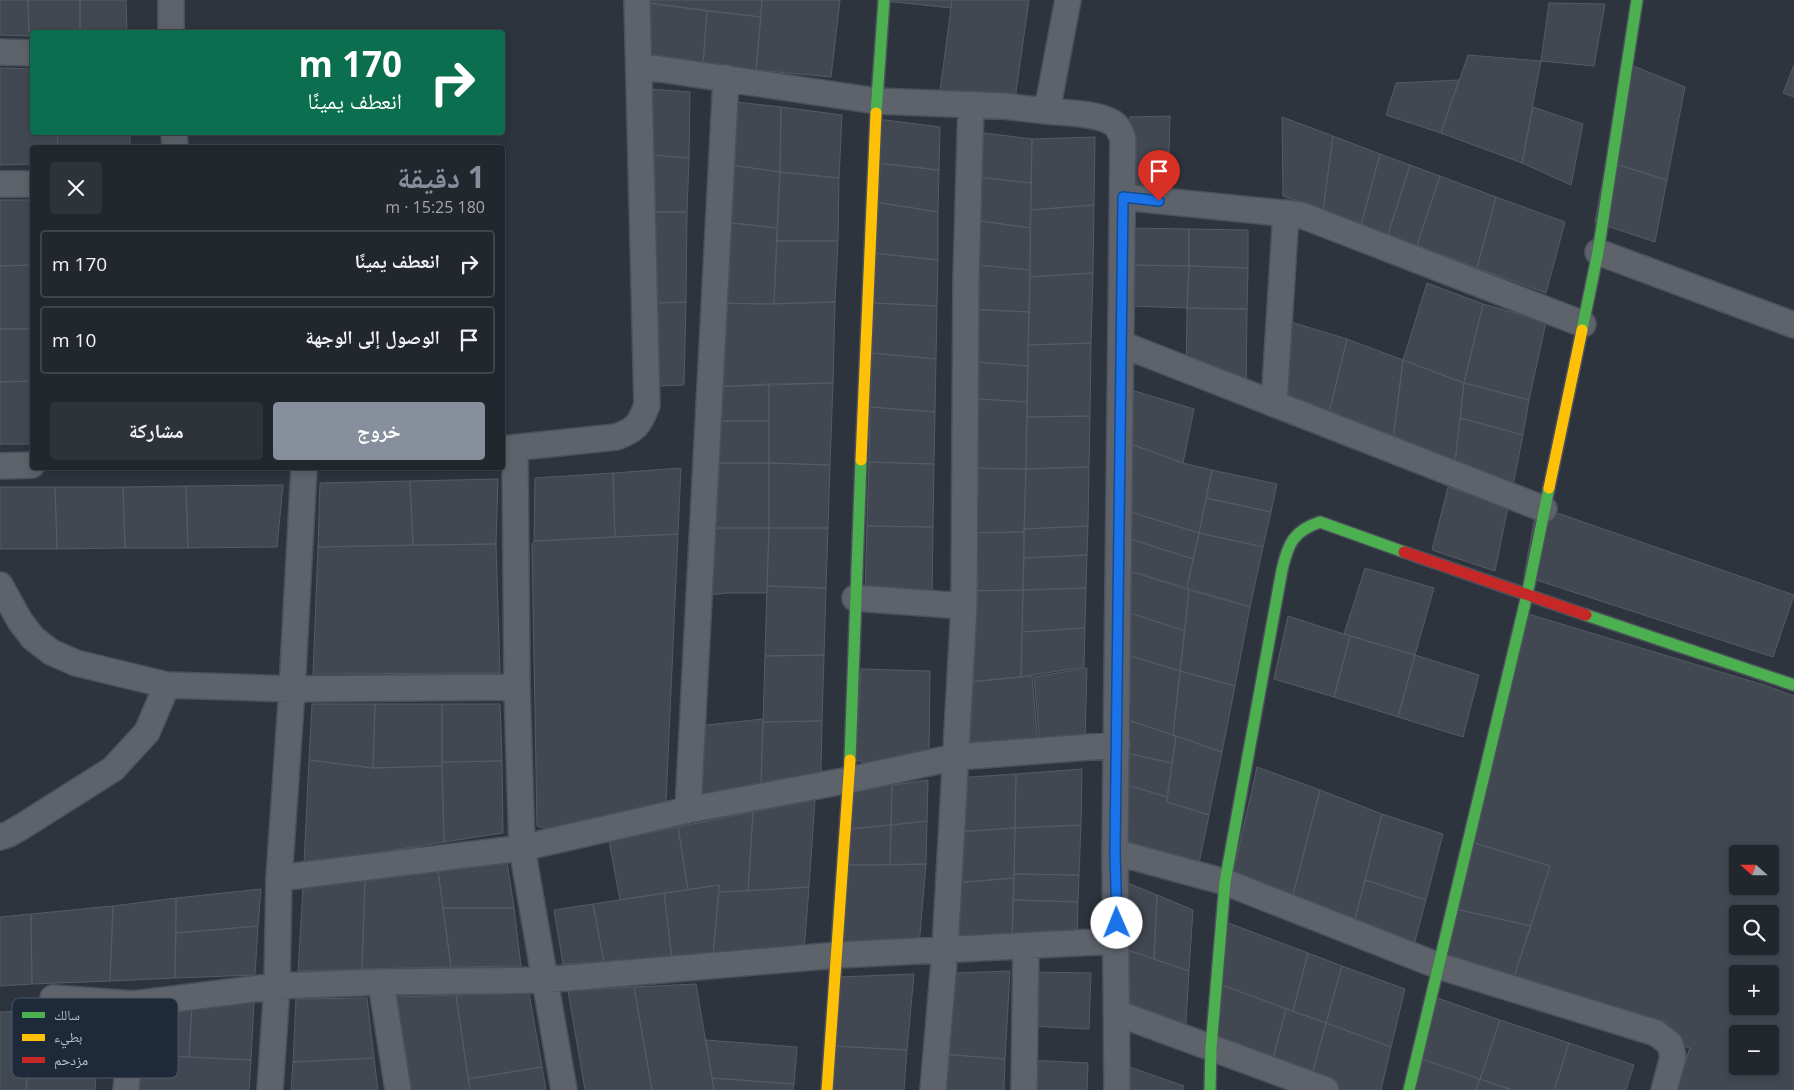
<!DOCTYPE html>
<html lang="ar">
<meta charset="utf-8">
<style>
body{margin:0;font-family:"Open Sans","Noto Naskh Arabic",sans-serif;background:#2e333a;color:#f1f3f6;direction:rtl;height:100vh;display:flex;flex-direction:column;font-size:19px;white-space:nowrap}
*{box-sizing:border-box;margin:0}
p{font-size:16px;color:#a2a5aa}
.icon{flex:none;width:28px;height:28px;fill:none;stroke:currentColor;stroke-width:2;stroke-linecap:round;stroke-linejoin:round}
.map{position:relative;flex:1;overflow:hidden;direction:ltr}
.side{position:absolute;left:30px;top:145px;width:475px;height:325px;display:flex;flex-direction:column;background:#22272e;border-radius:5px;box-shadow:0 2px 8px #0003,0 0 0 1px #3f444a;direction:rtl}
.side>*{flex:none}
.banner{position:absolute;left:30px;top:30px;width:475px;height:105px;border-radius:5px;box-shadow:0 2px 8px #0003,0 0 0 1px #3f444a;direction:rtl;background:#0b6e4f;color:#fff;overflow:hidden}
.needle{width:32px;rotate:291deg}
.buttons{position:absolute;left:1729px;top:845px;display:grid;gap:10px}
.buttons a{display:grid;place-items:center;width:50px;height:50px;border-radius:5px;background:#22272e;box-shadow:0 2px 8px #0003,0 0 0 1px #3f444a;font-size:25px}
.pin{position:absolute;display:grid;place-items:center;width:42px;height:42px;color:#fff;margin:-51px -21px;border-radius:50% 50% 50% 0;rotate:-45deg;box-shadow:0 0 5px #0007}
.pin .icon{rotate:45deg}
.me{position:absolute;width:55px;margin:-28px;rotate:359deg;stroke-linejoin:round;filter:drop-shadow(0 0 4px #0008)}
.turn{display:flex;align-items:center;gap:18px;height:105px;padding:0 20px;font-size:22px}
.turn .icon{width:65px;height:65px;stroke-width:2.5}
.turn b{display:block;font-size:35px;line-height:42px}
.round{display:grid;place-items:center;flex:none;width:52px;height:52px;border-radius:5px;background:#2e333a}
.head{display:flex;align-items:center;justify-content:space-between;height:85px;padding:0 20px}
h1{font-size:30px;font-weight:700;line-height:38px;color:#878f9c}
.cta{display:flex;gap:10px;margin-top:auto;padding:10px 20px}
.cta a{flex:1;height:58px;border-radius:5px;background:#878f9c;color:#fff;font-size:20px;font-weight:700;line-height:58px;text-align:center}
.cta a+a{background:#2e333a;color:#f1f3f6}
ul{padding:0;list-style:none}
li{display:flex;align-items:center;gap:15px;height:68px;margin:0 10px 8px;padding:0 10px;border:2px solid #3f444a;border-radius:5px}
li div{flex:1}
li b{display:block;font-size:19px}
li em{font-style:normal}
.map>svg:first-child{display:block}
.building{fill:#424852;stroke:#555b65;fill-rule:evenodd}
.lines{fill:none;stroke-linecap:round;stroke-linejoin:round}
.street-casing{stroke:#4b515a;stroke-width:28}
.fast-casing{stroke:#4b515a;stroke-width:14}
.slow-casing{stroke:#4b515a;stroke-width:14}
.jam-casing{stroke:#4b515a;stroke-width:14}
.street{stroke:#5e636b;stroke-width:25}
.fast{stroke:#4caf50;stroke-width:11}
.slow{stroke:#ffc107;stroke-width:11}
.jam{stroke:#c62828;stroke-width:11}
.route-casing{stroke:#114b97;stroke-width:12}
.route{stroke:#1a73e8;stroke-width:9}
.key{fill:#1e2a3a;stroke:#4c5766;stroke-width:1}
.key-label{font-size:14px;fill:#b8c0ce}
</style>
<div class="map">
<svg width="1794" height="1090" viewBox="0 0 1794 1090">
<rect width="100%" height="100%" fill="#2d343e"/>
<path class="building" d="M0,0H28L29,36L0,35Z
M28,0H80V32H32V37L29,36Z
M80,0H126L127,32H80Z
M648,0H762L761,17L648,3Z
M762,0H840L831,77L756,70Z
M876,0H952L951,8Z
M952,0H1029L1015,99L940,91Z
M648,3L707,11L703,64L650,58Z
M1549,3L1605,4L1594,66L1541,61Z
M707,11L761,17L756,70L703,64Z
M1468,55L1541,61L1522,163L1441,133Z
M1624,62L1685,87L1667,180L1606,161Z
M1794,65V97L1783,93Z
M0,68L32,69V132H57L58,148H32V164L0,165Z
M1459,80L1441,133L1386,115L1396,83Z
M650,89L690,92L689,158L652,155Z
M718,100L781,107L780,172L717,163Z
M781,107L842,115L839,178L780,172Z
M1533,107L1583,124L1571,185L1522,163Z
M1170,116L1168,189L1129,190L1130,117Z
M1282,117L1333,136L1323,210L1283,196Z
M877,119L940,127L939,170L876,163Z
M969,131L1032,139L1031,183L968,176Z
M57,132H130V148H58Z
M1333,136L1380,154L1361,225L1323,210Z
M1095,137L1094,205L1031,210L1032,139Z
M1380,154L1410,165L1388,235L1361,225Z
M652,155L689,158L687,212H654Z
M1606,161L1667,180L1655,242L1595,222Z
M717,163L780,172L777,228L715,221Z
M876,163L939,170L938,212L875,202Z
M1410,165L1440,176L1417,245L1388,235Z
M780,172L839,178L838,241H777Z
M968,176L1031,183L1030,228L967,219Z
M1440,176L1496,197L1477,268L1417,245Z
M1496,197L1565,222L1546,293L1477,268Z
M0,200H32V265L0,266Z
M875,202L938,212V260L874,253Z
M1094,205L1093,273L1030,277L1031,210Z
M654,212H687L686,302L656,303Z
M967,219L1030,228V270L967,264Z
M715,221L777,228L774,304L714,303Z
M1130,228L1189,229V266L1129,265Z
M1189,229L1248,230V268L1189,266Z
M777,241H838L835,302L774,304Z
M874,253L938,260L937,306L873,303Z
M967,264L1030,270L1029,312L966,309Z
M32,265V329H0V266Z
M1129,265L1189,266L1187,308L1128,306Z
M1189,266L1248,268L1247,309L1187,308Z
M1093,273L1091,343L1028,345L1030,277Z
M1427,283L1483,304L1464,383L1403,360Z
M686,302L684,385L659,386L656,303Z
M835,302L833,383L712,387L714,303L762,304Z
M873,303L937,306L936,359L872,353Z
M1483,304L1546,322L1529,400L1464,383Z
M1187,308L1247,309L1246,396L1186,378Z
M966,309L1029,312L1028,366L964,361Z
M1281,319L1347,339L1327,421L1276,406Z
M0,329H32V381L0,382Z
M1347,339L1403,360L1393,440L1327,421Z
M1091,343L1090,416L1027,417L1028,345Z
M872,353L936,359L935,412L870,407Z
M1403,360L1464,383L1455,463L1393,440Z
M964,361L1028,366L1027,402L964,398Z
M32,381V444H0V382Z
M833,383L830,465L769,463V384Z
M1464,383L1529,400L1523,435L1460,418Z
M769,384V421H711L712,387Z
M1128,389L1194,409L1183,463L1128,443Z
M964,398L1027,402L1026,469L962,468Z
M870,407L935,412L934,464L869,462Z
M1090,416L1089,467L1026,469L1027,417Z
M1460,418L1523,435L1513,485L1455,463Z
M711,421H769V463H709Z
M1128,443L1183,463L1212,470L1199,533L1127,511Z
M869,462L934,464L933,527L867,526Z
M709,463H769V528H706Z
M769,463L830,465L828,528H769Z
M1089,467L1088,526L1024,529L1026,469Z
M681,468L678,534L615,537L613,473Z
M962,468L1026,469L1024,532L961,533Z
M1212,470L1277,484L1271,512L1206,498Z
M613,473L615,537L534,541L535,478Z
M498,479L496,544L413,545L410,481Z
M410,481L413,545L318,547L320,483Z
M283,485L277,547L188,548L186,486Z
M186,486L188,548H125L123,487Z
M0,487H55L57,549H0Z
M55,487H123L125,548L57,549Z
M1448,487L1508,507L1495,571L1432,550Z
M1206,498L1271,512L1263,547L1199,533Z
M1537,506L1794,595L1773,657L1524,576Z
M1127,511L1199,533L1193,559L1127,538Z
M867,526L933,527L932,596L865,595Z
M1088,526L1087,555L1024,558V529Z
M706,528H769L767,593H726L703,596Z
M769,528H828L826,588L767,586Z
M1024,532L1023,590L960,591L961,533Z
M1199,533L1263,547L1250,607L1187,588Z
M678,534L666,802L547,829L537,826L532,545L534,541Z
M1127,538L1193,559L1187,588L1126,570Z
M496,544L500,673L313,674L318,547Z
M1087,555L1086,588L1023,590L1024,558Z
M1365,568L1434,588L1415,655L1344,634Z
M1126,570L1189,590L1185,631L1127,612Z
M767,586L826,588L824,655L765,656Z
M1086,588L1085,628L1022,632L1023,590Z
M1023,590L1021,677L958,683L960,591Z
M1189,590L1250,607L1235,686L1180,671Z
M1518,611L1764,685L1794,696V1090H1676L1690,1048L1509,992L1550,866L1468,841ZM1738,854H1770V886H1738ZM1738,914H1770V946H1738ZM1738,974H1770V1006H1738ZM1738,1034H1770V1066H1738Z
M1127,612L1185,631L1180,671L1127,655Z
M1288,616L1350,636L1334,697L1274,679Z
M1085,628L1084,667L1021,677L1022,632Z
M1350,636L1415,655L1398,717L1334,697Z
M824,655L822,721L763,722L765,656Z
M1127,655L1180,671L1173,735L1128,720Z
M1415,655L1479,675L1463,737L1398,717Z
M1087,668L1085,740L1040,745L1034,677Z
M861,669L930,671L929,756L873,765L856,760Z
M1180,671L1235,686L1222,752L1173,735Z
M1032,676L1038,744L957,754L958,683Z
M312,704H375L373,768L309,760Z
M375,704H442V766L373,768Z
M442,704H500L502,761L442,762Z
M763,719L761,784L694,796L698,726Z
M1128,720L1176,736L1172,763L1126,753Z
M822,721L821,773L761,784L763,722Z
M1176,736L1222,752L1209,815L1167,802Z
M1126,753L1172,763L1167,797L1124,784Z
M309,760L373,768L442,766L444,842L304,864Z
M502,761L503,833L444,842L442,762Z
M1257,767L1320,790L1288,914L1229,891Z
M1082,769L1081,825L1015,828L1016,774Z
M1016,774L1015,828L955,832L956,778Z
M928,780L927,821L891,825L892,785Z
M1124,784L1167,797V802L1209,815L1197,873L1121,847Z
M892,785L891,825L850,829L854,789Z
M1320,790L1382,814L1350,938L1288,914Z
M815,800L809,887L748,891L753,812Z
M753,812L748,891L719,892V885L688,890L678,827Z
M1382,814L1443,834L1426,900L1365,880Z
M927,821L926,864L890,865L891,825Z
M891,825L890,865H847L850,829Z
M1081,825L1079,875L1014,874L1015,828Z
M678,827L688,890L620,900L609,841Z
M1015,828L1014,878L954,883L955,832Z
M1468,841L1550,866L1531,926L1451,908Z
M507,862L514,908H443L438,871Z
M926,864L919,946L839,949L847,865Z
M438,871L451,967L362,969L365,880Z
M1014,874L1079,875L1078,902L1013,900Z
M1014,878L1012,942L953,946L954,883Z
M365,880L362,969L298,971L303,888Z
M1120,880L1157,895L1154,959L1119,947Z
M1365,880L1426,900L1411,956L1350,938Z
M719,885L713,956L672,959L664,893Z
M809,887L804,952L713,956L719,892Z
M261,889L258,926L176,933V898Z
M664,893L672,959L604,962L593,904Z
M1157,895L1193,910L1189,971L1154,959Z
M176,898L175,978L110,981L113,906Z
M1013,900L1078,902L1077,938L1012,942Z
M593,904L604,962L563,964L554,910Z
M113,906L110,981L32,984L31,914Z
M443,908H514L521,966L451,967Z
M1451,908L1531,926L1509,992L1436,970Z
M31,914L32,984L0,986V917Z
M1223,921L1308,953L1293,1011L1219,984Z
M258,926L255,975L175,978L176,933Z
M1119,947L1189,971L1185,1038L1116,1013Z
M1308,953L1342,966L1326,1023L1293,1011Z
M1342,966L1405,989L1391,1047L1326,1023Z
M1010,971L1005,1059L941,1054L955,973Z
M1031,972L1091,973L1089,1029L1029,1026Z
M914,974L907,1050L833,1046L839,977Z
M696,984L714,1090H652L634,987Z
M1219,984L1286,1009L1270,1070L1215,1050Z
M634,987L652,1090H585L568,991Z
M529,993L542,1067L468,1079L456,995Z
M456,995L470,1090H407L395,997Z
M1429,995L1500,1020L1480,1079L1413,1056Z
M367,998L374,1058L293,1062L296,999Z
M254,1002L251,1060L189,1057L192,1004Z
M192,1004L189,1057L127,1054L130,1007Z
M1286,1009L1326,1023L1309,1085L1270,1070Z
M34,1011L26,1090H0V1012Z
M1500,1020L1569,1043L1554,1090H1512L1480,1079Z
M1326,1023L1391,1047L1381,1090H1323L1309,1085Z
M706,1040L797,1047L794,1084L712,1078Z
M1569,1043L1634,1065L1626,1090H1554Z
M833,1046L907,1050L904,1090H829Z
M127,1054L251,1060L249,1090H124Z
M941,1054L1005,1059L1004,1090H938Z
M1413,1056L1480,1079L1476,1090H1404Z
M374,1058L378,1090H291L293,1062Z
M1028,1060L1088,1063L1087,1090H1027Z
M1115,1062L1184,1086L1183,1090H1115Z
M29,1063L97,1065L95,1090H26Z
M542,1067L546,1090H470L468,1079Z
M712,1078L794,1084L793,1090H714Z
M1480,1079L1512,1090H1476Z"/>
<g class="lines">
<g class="street-casing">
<path id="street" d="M171,0V32
M0,52L32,53
M639,66L877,101L1003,106L1047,111L1068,0
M1047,111C1065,113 1098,113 1113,123C1119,127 1121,134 1123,140L1115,852L1117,1090
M174,132L175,148
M0,184H32
M1123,197L1301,215L1583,324
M1598,252L1794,325
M1121,344L1544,509
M1274,404L1286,213
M502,449L616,437C636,430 640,424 647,405L637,0
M0,466L32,465
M0,585L20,621L33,638L51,652L76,663L167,685L292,689L517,687L515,449
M855,598L964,606
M517,687L522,848L564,1090
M688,810L726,78
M0,837L9,834L26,824L113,769L147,732L167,685
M1115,852L1225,882L1439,966L1656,1033L1670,1044L1673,1057L1664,1090
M279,878L522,848L688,810L849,780L956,757L1117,745
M381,982L398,1090
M53,998L134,1004L277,986L381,982L544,980L838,955L1117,941
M1117,1013L1326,1090
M126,1090L134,1004
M270,1090L277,986L279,878L292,689L304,468
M933,1090L945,950L964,606L966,279L971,105
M1024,1090L1026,946"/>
</g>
<g class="fast-casing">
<path id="fast" d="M876,113L884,0
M1582,330L1598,252L1637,0
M1586,615L1794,685
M850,760L861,460
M1210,1090L1211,1048L1225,882L1282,570C1288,544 1293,531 1320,522L1404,552
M1409,1090L1527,595L1549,488"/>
</g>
<g class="slow-casing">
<path id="slow" d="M861,460L876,113
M1549,488L1582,330
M827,1090L850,760"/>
</g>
<g class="jam-casing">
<path id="jam" d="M1404,552L1586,615"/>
</g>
<use href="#street" class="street"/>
<use href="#fast" class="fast"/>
<use href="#slow" class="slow"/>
<use href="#jam" class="jam"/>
</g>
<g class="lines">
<g class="route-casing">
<path id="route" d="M1117,923L1115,852L1123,197L1159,201"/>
</g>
<use href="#route" class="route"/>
</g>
<rect x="12" y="998" width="166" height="80" rx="8" class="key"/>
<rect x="22" y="1012" width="23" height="6" fill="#4caf50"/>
<rect x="22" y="1034" width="23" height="7" fill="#ffc107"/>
<rect x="22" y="1057" width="23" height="6" fill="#c62828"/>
<g class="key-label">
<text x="54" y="1020">سالك</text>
<text x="54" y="1042">بطيء</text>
<text x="54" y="1065">مزدحم</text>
</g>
</svg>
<div class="buttons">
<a><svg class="needle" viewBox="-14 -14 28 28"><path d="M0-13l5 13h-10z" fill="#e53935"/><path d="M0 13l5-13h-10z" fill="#a2a5aa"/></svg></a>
<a><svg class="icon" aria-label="search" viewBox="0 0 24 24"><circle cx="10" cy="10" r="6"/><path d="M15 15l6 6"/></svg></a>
<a>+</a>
<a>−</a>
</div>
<div class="pin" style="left:1159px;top:201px;background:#d93025"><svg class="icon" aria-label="arrive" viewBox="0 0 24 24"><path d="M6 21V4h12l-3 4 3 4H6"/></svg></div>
<svg class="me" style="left:1117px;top:923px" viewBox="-20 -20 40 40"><circle r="19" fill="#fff"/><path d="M0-13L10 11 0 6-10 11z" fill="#1a73e8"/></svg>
<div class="banner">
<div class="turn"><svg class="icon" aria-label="right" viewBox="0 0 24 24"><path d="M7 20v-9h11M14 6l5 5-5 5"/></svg><div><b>170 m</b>انعطف يمينًا</div></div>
</div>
<section class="side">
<div class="head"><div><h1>1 دقيقة</h1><p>180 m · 15:25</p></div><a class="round"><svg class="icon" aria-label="close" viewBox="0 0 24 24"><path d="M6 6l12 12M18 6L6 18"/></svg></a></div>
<ul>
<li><svg class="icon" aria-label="right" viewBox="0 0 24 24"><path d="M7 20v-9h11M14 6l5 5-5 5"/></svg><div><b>انعطف يمينًا</b></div><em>170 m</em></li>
<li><svg class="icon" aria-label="arrive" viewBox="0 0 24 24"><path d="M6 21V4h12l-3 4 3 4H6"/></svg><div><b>الوصول إلى الوجهة</b></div><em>10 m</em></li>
</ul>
<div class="cta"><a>خروج</a><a>مشاركة</a></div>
</section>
</div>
